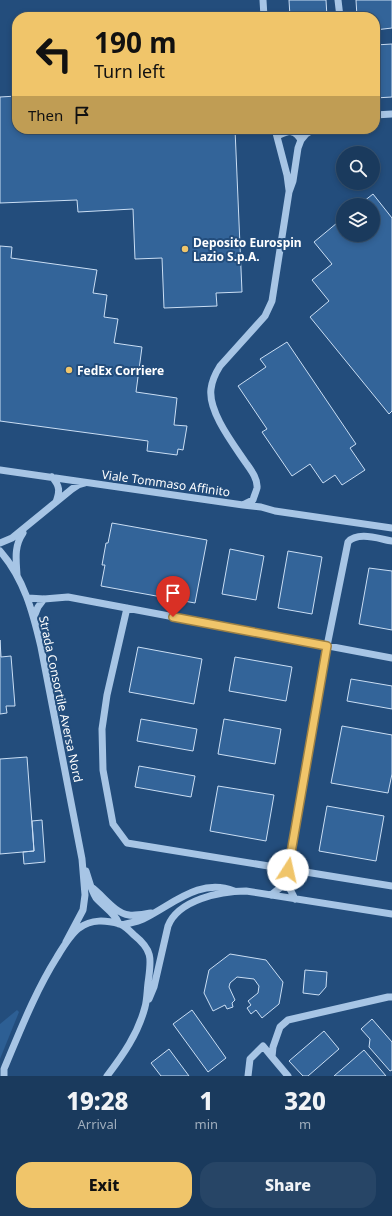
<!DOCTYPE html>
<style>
body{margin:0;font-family:"Noto Sans",sans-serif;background:#274566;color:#f1f3f6;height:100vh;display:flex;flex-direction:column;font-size:15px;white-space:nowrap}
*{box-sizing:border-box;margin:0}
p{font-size:13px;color:#9fadbc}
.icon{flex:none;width:22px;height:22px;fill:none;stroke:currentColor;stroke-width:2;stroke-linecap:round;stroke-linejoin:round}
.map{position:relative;height:1076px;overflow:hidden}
.details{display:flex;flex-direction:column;background:#1a3a5d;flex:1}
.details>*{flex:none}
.top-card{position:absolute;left:12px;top:12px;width:368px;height:122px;border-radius:16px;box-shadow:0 2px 6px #0003,0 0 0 1px #385472;background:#f0c56a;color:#111;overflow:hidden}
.buttons{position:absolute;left:336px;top:146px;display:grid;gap:8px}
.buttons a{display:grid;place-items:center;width:44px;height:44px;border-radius:50%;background:#1a3a5d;box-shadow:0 2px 6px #0003,0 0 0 1px #385472;font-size:20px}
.pin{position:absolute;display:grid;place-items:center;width:34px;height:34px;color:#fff;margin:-41px -17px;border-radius:50% 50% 50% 0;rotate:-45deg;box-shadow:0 0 4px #0007}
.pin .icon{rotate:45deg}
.me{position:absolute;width:44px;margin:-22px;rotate:10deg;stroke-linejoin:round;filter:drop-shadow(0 0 3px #0008)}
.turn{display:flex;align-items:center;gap:14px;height:84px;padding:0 16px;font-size:18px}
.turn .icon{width:52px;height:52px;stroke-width:2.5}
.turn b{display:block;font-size:28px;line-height:34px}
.then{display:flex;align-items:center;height:38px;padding:0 16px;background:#0003;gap:8px;font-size:15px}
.eta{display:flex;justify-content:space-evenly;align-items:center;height:68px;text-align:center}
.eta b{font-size:24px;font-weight:800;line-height:28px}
.action{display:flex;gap:8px;margin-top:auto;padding:8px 16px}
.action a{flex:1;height:46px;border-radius:16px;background:#f0c56a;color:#111;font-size:16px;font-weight:800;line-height:46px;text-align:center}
.action a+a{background:#274566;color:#f1f3f6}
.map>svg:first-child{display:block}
.green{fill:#2d5f94}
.building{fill:#336499;stroke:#cadef4}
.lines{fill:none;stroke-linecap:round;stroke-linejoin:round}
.minor{stroke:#a7c5e5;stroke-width:7}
.route-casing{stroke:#9c8045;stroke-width:10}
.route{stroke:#f0c56a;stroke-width:7}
.poi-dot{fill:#f0c56a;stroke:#234d7c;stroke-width:1.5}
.labels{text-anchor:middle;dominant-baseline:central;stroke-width:4;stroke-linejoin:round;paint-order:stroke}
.poi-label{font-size:12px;font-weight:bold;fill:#fff;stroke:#234d7c;text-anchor:start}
.street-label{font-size:12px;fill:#fff;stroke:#234d7c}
</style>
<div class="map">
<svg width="392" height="1076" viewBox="0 0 392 1076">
<rect width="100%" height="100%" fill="#234d7c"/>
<path class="green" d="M17,1010L19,1012L0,1059V1024Z"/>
<path class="building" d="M289,0H326L327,17H290Z
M356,0H392V28L375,30V17H357Z
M392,44V97L375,98V45Z
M17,96V129H235L242,292L216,293L217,306L164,308L162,258L135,259L133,209L78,212L77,200L0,203V97Z
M373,194L392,218V411L389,414L310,317L329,301L312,280L332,264L314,242L343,218V235H373V205H359Z
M0,246L12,247L11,258L97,270L93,293L107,295L104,317L118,319L114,343L142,347L136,392L177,398L174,425L187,426L183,450L178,449L177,455L147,451L148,441L0,421Z
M287,342L356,444L350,448L365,470L342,485L335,475L323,483L310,464L292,476L262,432L267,429L238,386L266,367L260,359Z
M112,523L207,540L195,603L101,586L105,565H102L106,543H108Z
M230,549L264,556L256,600L222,594Z
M288,551L322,557L312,614L278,608Z
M369,568L392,571V630L359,624Z
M0,640L1,657L11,656L15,706H6L7,713L0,714Z
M138,647L202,659L194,704L129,692Z
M235,657L292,667L286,701L229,691Z
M351,679L392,686V709L347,701Z
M141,719L197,729L193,751L137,741Z
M224,719L281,729L275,764L218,754Z
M342,726L392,735V774L388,793L331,783Z
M27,757L34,851L0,854V759Z
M139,766L195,776L191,797L135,787Z
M218,786L274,795L266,841L210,831Z
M327,806L384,816L376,861L319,851Z
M42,820L45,862L24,864L23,852L34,851L32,821Z
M230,954L266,960L283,982L279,1004L262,1018L256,1010L251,1014L247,1008L251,1005L248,1001L258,993L259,986L254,979L237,977L230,983L229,987L235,1000L232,1003L233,1007L227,1009L225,1005L213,1011L204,993L209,970Z
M305,970L327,972L326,987L319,995L303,993Z
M192,1010L226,1058L208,1072L173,1024Z
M372,1019L392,1042V1070L390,1071L369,1047L370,1039L361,1029Z
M324,1031L339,1049L308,1076H303L289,1061Z
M169,1049L189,1076H161L151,1063Z
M364,1050L386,1076H334Z"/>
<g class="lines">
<path class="minor" d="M263,0L264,17
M338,0L340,17
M375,115L392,114
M275,129L287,175L289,190
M277,136C288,131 294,128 301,140
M0,470L243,505L253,500C254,496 256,492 257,488C258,479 251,470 246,463C234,445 208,412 211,389C212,380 215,374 220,366L265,316L272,301L289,192L293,181L298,148L301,140L306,134L314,129
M52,477C60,486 60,491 56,502
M243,505L261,507L275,511L392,528
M0,543L12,538L72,489L78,485L85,483
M0,551C24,578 33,613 41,647L82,859L85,895L83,910L66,942
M17,575C16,559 14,546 23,533
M28,598L44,599L68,597L392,658
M127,608L107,695L102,729L103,770L113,824L127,843L392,886
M34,617L38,607L44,599
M86,871C89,880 91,890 96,898C104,907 115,913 119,924
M286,881L295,899
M91,887C103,895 114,913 129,915C135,916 144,914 151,913
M271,895L281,887L286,881L327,646L348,542C358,531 379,539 392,541
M122,925C129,923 137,922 143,919C172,905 200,877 234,891
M149,999L154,987L168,926C178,900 220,891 246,891L392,914
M4,1076V1069C20,1031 35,992 57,957C63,947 70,935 79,928C92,919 105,920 120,924C125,926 130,931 134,935C154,951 151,960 148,983C147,991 147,1000 145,1007C138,1034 123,1055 107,1076
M248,1076L250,1059L263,1046L272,1057
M288,1076L272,1057L273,1047L280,1027L288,1020L388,997H392"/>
</g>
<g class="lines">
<g class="route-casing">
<path id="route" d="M173,617L327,646L288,870"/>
</g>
<use href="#route" class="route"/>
</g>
<g class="poi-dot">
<circle cx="185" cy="249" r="4"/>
<circle cx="69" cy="370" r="4"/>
</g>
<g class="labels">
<g class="poi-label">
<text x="193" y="242">Deposito Eurospin<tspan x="193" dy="14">Lazio S.p.A.</tspan></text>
<text x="77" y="370">FedEx Corriere</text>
</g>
<g class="street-label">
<text transform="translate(166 483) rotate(8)">Viale Tommaso Affinito</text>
<text transform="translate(61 699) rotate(78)">Strada Consortile Aversa Nord</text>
</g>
</g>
</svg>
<div class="buttons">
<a><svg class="icon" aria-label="search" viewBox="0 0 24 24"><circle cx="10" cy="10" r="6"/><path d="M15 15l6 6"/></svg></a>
<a><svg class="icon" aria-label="layers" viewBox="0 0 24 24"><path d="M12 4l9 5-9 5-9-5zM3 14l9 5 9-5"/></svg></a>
</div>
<div class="pin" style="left:173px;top:617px;background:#d93025"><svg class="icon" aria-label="arrive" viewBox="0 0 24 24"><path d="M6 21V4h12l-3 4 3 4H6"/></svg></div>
<svg class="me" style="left:288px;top:870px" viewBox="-20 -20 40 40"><circle r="19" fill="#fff"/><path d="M0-13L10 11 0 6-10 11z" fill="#f0c56a"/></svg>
<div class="top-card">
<div class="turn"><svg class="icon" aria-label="left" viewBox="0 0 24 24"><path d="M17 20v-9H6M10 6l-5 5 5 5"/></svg><div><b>190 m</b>Turn left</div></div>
<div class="then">Then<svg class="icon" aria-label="arrive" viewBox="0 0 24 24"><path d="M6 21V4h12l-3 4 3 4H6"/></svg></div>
</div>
</div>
<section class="details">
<div class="eta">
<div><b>19:28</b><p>Arrival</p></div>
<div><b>1</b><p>min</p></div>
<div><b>320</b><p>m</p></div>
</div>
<div class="action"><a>Exit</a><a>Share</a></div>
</section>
